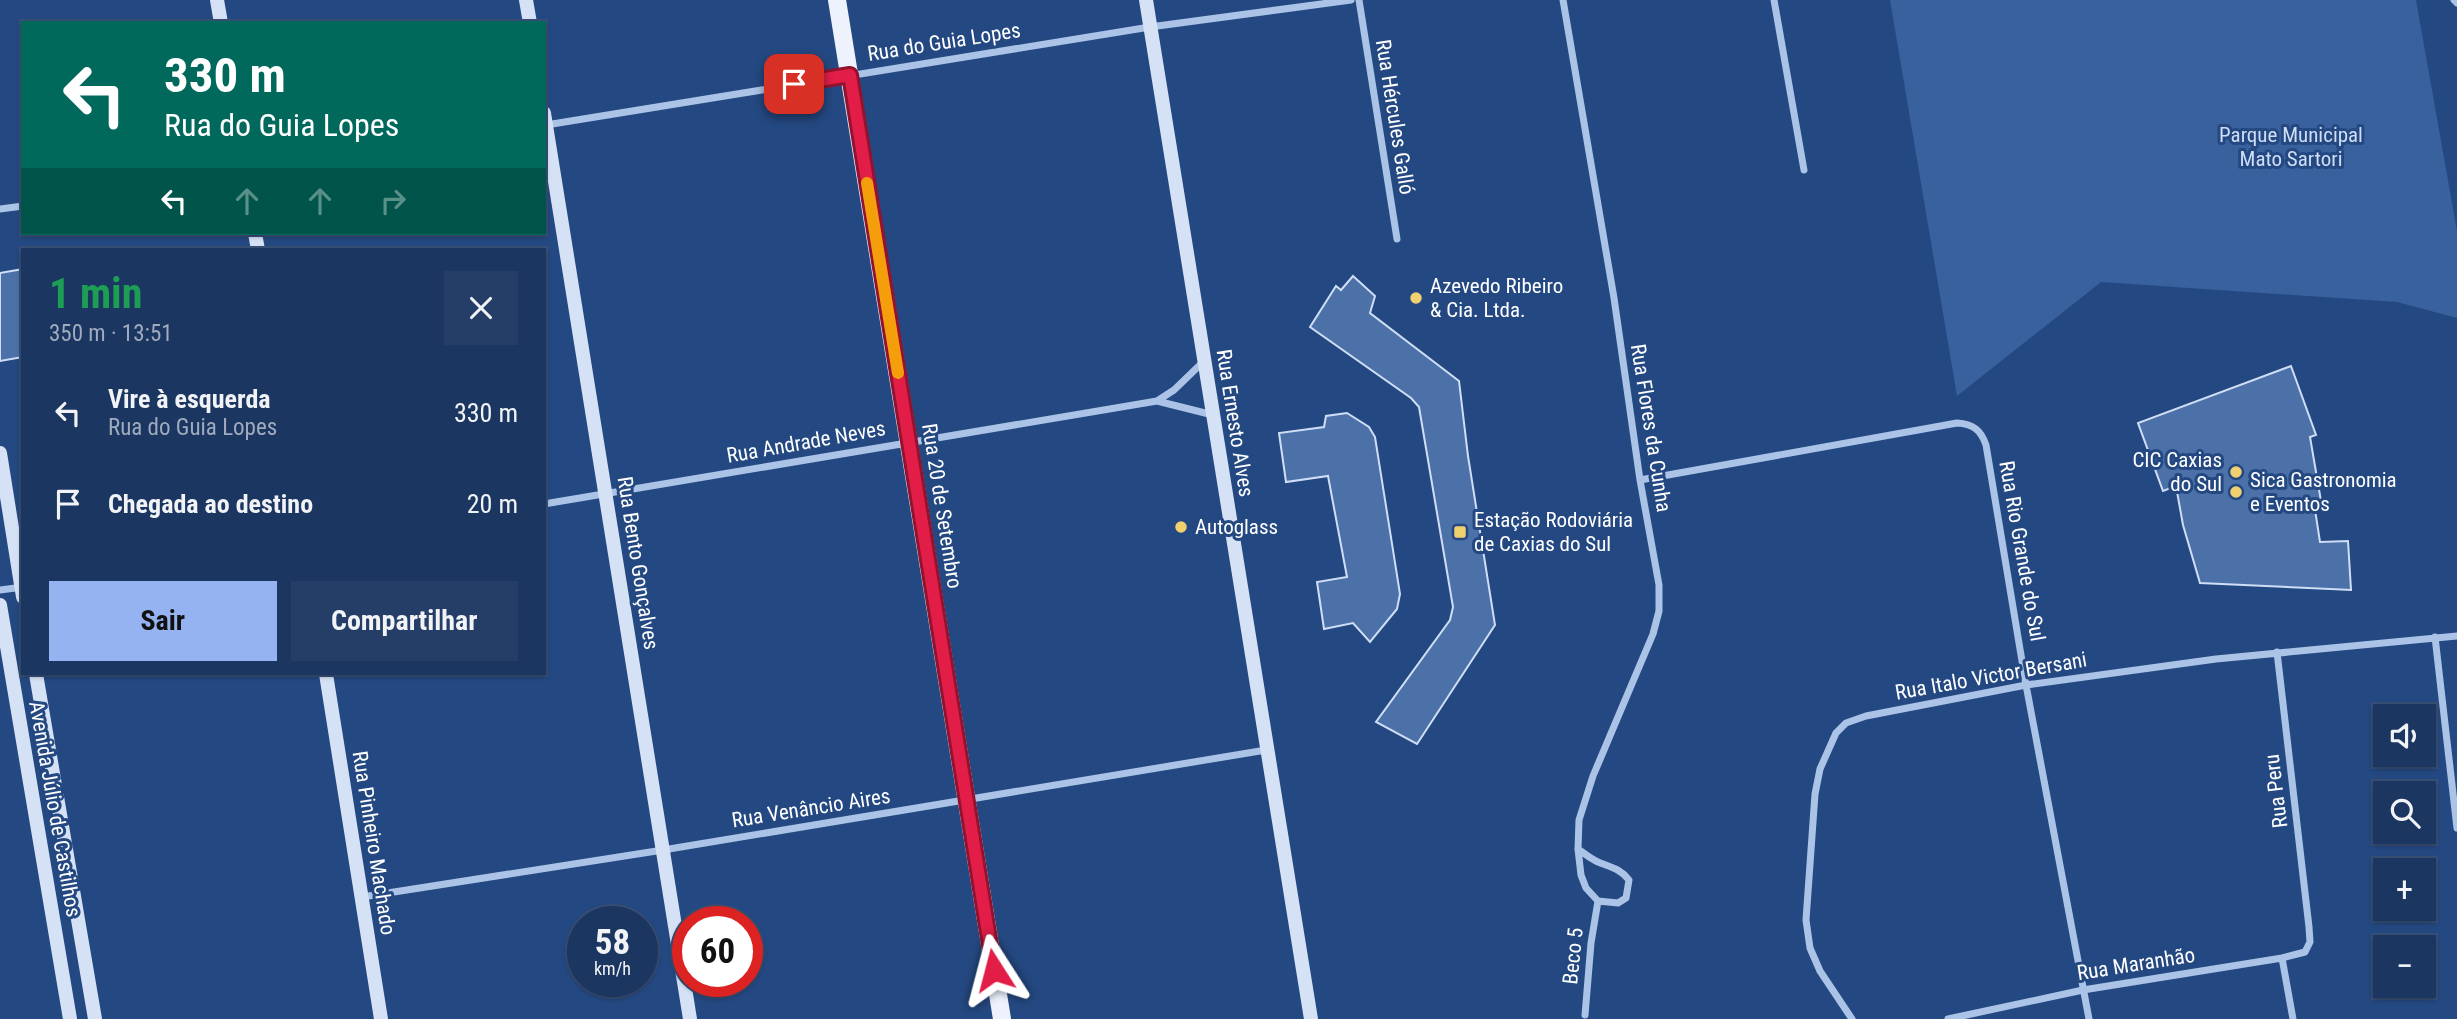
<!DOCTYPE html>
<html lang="pt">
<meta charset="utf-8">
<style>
body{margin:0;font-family:"Roboto Condensed",sans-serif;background:#243e67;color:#f1f3f6;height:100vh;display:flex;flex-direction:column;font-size:26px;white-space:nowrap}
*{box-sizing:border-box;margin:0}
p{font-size:23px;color:#a0abbd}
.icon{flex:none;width:38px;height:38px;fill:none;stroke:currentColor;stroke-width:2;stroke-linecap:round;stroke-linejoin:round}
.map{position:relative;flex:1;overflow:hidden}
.side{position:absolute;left:21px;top:248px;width:525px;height:427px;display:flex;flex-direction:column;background:#1b3661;border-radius:0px;box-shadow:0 2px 5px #0004,0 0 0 2px #395076}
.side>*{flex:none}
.banner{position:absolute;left:21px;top:21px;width:525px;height:214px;border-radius:0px;box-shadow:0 2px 5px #0004,0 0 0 2px #395076;background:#00695c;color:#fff;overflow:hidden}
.fabs{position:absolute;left:2373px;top:704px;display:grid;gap:14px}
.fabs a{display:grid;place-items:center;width:63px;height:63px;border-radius:0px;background:#1b3661;box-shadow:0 2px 5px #0004,0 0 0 2px #395076;font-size:35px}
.speed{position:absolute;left:567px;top:906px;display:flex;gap:14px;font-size:35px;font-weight:700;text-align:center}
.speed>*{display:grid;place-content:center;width:91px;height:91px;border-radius:50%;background:#1b3661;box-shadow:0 2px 5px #0004,0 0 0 2px #395076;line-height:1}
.speed small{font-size:18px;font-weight:400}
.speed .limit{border:10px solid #d22;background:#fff;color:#111}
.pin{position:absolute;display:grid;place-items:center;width:60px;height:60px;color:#fff;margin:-30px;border-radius:14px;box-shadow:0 4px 10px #0006}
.me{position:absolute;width:77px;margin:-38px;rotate:351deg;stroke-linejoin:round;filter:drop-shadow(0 0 5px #0008)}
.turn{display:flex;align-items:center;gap:24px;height:147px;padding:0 28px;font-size:32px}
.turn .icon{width:91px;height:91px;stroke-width:2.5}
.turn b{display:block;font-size:49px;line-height:60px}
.lanes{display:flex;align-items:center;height:66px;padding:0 28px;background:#0003;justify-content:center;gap:35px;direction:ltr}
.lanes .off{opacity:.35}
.round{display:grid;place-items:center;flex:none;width:74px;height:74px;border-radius:0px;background:#243e67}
.head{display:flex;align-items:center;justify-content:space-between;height:119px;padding:0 28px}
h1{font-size:42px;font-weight:700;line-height:52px;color:#1e9e55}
.cta{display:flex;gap:14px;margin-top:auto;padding:14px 28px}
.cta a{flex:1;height:80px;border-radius:0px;background:#95b2f1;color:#111;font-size:28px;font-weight:700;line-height:80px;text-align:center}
.cta a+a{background:#243e67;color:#f1f3f6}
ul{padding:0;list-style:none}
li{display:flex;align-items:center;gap:21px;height:91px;padding:0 28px}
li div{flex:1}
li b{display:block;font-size:26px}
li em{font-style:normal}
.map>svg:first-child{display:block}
.green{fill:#39619e}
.building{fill:#4c71a9;stroke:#cfdef5;stroke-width:2}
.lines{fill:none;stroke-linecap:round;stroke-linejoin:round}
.street{stroke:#abc3e7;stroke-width:7}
.secondary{stroke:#d5e2f6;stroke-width:14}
.primary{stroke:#edf2fd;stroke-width:18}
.route-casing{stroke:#92132f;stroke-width:18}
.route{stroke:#e11d48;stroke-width:12}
.slow{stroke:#f59e0b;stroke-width:12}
.poi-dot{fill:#f1d16f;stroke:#244881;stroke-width:2.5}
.labels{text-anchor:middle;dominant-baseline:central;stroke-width:6;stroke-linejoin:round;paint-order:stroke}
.street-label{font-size:21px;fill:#fff;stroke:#244881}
.park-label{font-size:21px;fill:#cfdef5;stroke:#244881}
.poi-label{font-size:21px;fill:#fff;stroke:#244881;text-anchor:start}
</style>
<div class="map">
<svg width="2457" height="1019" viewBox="0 0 2457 1019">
<rect width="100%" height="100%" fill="#244881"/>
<path class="green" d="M1890,0H2416L2457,231V318L2397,302L2101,282L1957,396Z"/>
<path class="building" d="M23,269V357L0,361V273Z
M1353,276L1375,296L1370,313L1459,381L1468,456L1495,625L1417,744L1376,722L1450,620L1453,607L1419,407L1411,398L1310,327L1336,286L1341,290Z
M2291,366L2316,435L2310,437L2321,501L2314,503L2320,542L2348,541L2351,590L2200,583L2183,525L2176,486L2163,491L2138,423Z
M1347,413L1369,427L1375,437L1400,594L1397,609L1370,642L1353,623L1324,629L1317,582L1347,577L1328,476L1286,482L1279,433L1324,427L1326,416Z"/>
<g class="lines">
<path class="street" d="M1359,0L1397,239
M1563,0L1614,298L1640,480L1659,585V611L1653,634L1593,776L1579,820L1578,849L1581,875L1586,888L1598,901L1618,903L1626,898L1629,880C1621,869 1610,867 1598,862C1591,859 1585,854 1578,849
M1774,0L1804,170
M2454,0L2457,3
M546,125L1150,27L1351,0
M0,209L23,206
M1157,401L1213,415
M1640,480L1957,423C1973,424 1981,430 1986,445L2026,685L2089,1019
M544,504L1157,401L1174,390L1204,361
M0,590L23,587
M2435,637L2457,828
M362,897L663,850L1266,750
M2282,958L2293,1019
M1585,1015L1591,943L1598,901
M1852,1019L1820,971L1810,948L1806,920L1815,794L1820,769L1836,733L1846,723L1866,716L2026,685L2216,659L2457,636
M1948,1019L2083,990L2282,958L2305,952L2310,942L2309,927L2277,652"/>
<path class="secondary" d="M217,0L221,23
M526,0L530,23
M1146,0L1311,1019
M544,113L690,1019
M255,233L258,250
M0,453L23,597
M0,605L70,1019
M36,674L95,1019
M326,674L381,1019"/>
<path class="primary" d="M837,0L1002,1019"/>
</g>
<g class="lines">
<g class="route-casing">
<path id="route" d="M794,84L850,75L994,970"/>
</g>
<use href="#route" class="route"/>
<path class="slow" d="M867,183L898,373"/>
</g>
<g class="poi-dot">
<circle cx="1416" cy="298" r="7"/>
<circle cx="2236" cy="472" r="7"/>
<circle cx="2236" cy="492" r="7"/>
<circle cx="1181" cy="527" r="7"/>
<rect x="1453" y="525" width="14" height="14" rx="3.5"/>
</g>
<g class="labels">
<g class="street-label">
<text transform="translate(944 42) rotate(-9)">Rua do Guia Lopes</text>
<text transform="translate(1395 117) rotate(81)">Rua Hércules Galló</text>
<text transform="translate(1235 423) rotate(81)">Rua Ernesto Alves</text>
<text transform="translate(1651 428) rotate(81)">Rua Flores da Cunha</text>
<text transform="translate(806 442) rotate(-10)">Rua Andrade Neves</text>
<text transform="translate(942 506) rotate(81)">Rua 20 de Setembro</text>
<text transform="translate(2022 551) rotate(80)">Rua Rio Grande do Sul</text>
<text transform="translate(638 563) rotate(81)">Rua Bento Gonçalves</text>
<text transform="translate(1991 676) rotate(-10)">Rua Italo Victor Bersani</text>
<text transform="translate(2276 791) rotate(-97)">Rua Peru</text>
<text transform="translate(811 808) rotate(-9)">Rua Venâncio Aires</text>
<text transform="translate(55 809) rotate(80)">Avenida Júlio de Castilhos</text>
<text transform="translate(374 843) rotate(81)">Rua Pinheiro Machado</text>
<text transform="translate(1573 956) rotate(-84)">Beco 5</text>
<text transform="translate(2136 964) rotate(-9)">Rua Maranhão</text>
</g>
<g class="park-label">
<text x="2291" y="135">Parque Municipal<tspan x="2291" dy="24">Mato Sartori</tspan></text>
</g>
<g class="poi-label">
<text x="1430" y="286">Azevedo Ribeiro<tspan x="1430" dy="24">&amp; Cia. Ltda.</tspan></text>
<text x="2222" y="460" text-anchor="end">CIC Caxias<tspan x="2222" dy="24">do Sul</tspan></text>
<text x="2250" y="480">Sica Gastronomia<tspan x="2250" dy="24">e Eventos</tspan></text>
<text x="1474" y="520">Estação Rodoviária<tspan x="1474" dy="24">de Caxias do Sul</tspan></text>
<text x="1195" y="527">Autoglass</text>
</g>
</g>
</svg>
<div class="fabs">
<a><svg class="icon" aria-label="sound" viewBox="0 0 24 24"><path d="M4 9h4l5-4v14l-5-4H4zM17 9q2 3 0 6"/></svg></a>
<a><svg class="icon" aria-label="search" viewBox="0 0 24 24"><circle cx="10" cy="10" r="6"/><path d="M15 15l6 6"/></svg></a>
<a>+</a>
<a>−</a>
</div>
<div class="speed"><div>58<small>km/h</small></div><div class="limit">60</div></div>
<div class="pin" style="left:794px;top:84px;background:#d93025"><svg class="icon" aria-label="arrive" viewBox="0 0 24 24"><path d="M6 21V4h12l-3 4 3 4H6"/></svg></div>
<svg class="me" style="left:994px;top:970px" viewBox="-20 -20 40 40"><path d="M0-17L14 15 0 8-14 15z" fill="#e11d48" stroke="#fff" stroke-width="4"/></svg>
<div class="banner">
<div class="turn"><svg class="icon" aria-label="left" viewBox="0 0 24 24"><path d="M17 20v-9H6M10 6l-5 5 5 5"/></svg><div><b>330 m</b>Rua do Guia Lopes</div></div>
<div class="lanes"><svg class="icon" aria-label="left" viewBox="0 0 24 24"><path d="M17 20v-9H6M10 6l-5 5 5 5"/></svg><svg class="icon off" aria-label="ahead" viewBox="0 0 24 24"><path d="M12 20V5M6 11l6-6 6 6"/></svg><svg class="icon off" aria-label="ahead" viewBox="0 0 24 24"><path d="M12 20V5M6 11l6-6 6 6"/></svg><svg class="icon off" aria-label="right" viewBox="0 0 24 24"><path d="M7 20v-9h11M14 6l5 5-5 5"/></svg></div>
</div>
<section class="side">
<div class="head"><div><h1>1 min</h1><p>350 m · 13:51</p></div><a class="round"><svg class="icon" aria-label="close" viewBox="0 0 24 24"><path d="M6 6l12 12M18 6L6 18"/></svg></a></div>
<ul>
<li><svg class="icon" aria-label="left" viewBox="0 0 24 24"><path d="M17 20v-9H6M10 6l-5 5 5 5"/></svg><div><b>Vire à esquerda</b><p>Rua do Guia Lopes</p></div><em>330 m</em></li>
<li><svg class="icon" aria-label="arrive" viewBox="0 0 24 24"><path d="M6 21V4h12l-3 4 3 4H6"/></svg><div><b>Chegada ao destino</b></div><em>20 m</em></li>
</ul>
<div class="cta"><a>Sair</a><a>Compartilhar</a></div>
</section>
</div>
